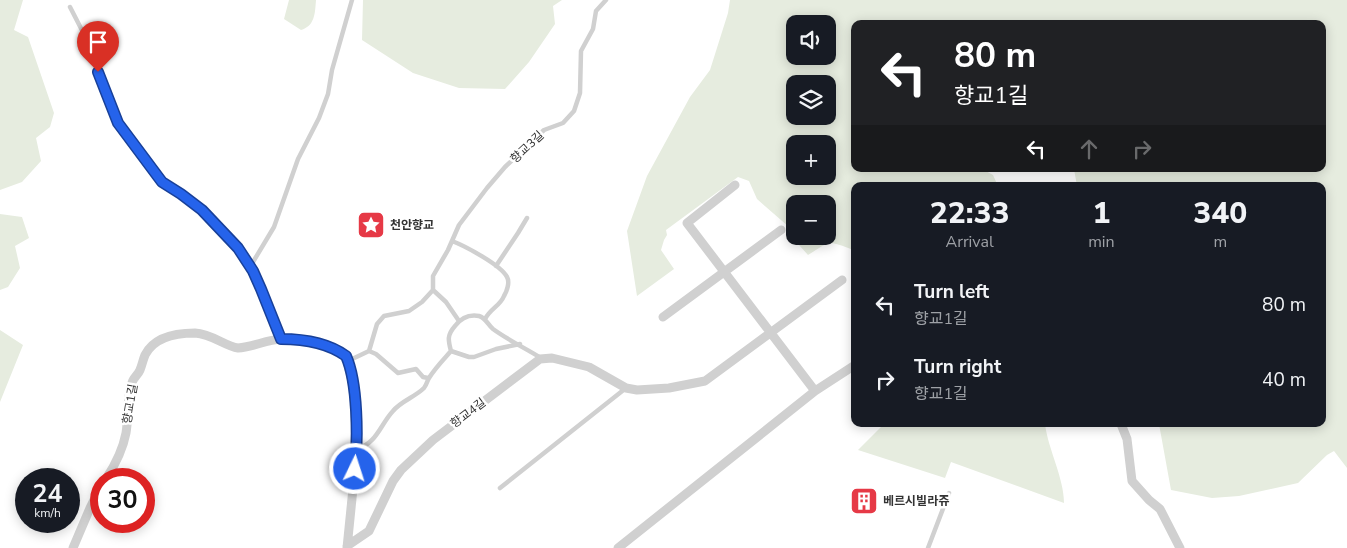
<!DOCTYPE html>
<meta charset="utf-8">
<style>
body{margin:0;font-family:"Nunito Sans","Noto Sans KR",sans-serif;background:#20242c;color:#f1f3f6;height:100vh;display:flex;flex-direction:column;font-size:19px;white-space:nowrap}
*{box-sizing:border-box;margin:0}
p{font-size:16px;color:#9ea1a6}
.icon{flex:none;width:28px;height:28px;fill:none;stroke:currentColor;stroke-width:2;stroke-linecap:round;stroke-linejoin:round}
.map{position:relative;flex:1;overflow:hidden}
.sheet{position:absolute;left:851px;top:182px;width:475px;height:245px;display:flex;flex-direction:column;background:#171b24;border-radius:10px;box-shadow:0 2px 12px #0003}
.sheet>*{flex:none}
.guide{position:absolute;left:851px;top:20px;width:475px;height:152px;border-radius:10px;box-shadow:0 2px 12px #0003;background:#202124;color:#fff;overflow:hidden}
.fabs{position:absolute;left:786px;top:15px;display:grid;gap:10px}
.fabs a{display:grid;place-items:center;width:50px;height:50px;border-radius:10px;background:#171b24;box-shadow:0 2px 12px #0003;font-size:25px}
.speed{position:absolute;left:15px;top:468px;display:flex;gap:10px;font-size:25px;font-weight:700;text-align:center}
.speed>*{display:grid;place-content:center;width:65px;height:65px;border-radius:50%;background:#171b24;box-shadow:0 2px 12px #0003;line-height:1}
.speed small{font-size:12px;font-weight:400}
.speed .limit{border:8px solid #d22;background:#fff;color:#111}
.pin{position:absolute;display:grid;place-items:center;width:42px;height:42px;color:#fff;margin:-51px -21px;border-radius:50% 50% 50% 0;rotate:-45deg;box-shadow:0 0 5px #0007}
.pin .icon{rotate:45deg}
.me{position:absolute;width:55px;margin:-28px;rotate:4deg;stroke-linejoin:round;filter:drop-shadow(0 0 4px #0008)}
.turn{display:flex;align-items:center;gap:18px;height:105px;padding:0 20px;font-size:22px}
.turn .icon{width:65px;height:65px;stroke-width:2.5}
.turn b{display:block;font-size:35px;line-height:42px}
.lanes{display:flex;align-items:center;height:48px;padding:0 20px;background:#0003;justify-content:center;gap:25px;direction:ltr}
.lanes .off{opacity:.35}
.eta{display:flex;justify-content:space-evenly;align-items:center;height:85px;text-align:center}
.eta b{font-size:30px;font-weight:800;line-height:35px}
ul{padding:0;list-style:none}
li{display:flex;align-items:center;gap:15px;height:75px;padding:0 20px}
li div{flex:1}
li b{display:block;font-size:19px}
li em{font-style:normal}
.map>svg:first-child{display:block}
.green{fill:#e6ecdf;fill-rule:evenodd}
.lines{fill:none;stroke-linecap:round;stroke-linejoin:round}
.lane{stroke:#d0d0d0;stroke-width:4.5}
.street{stroke:#d0d0d0;stroke-width:9}
.route-casing{stroke:#184099;stroke-width:12}
.route{stroke:#2563eb;stroke-width:9}
.labels{text-anchor:middle;dominant-baseline:central;stroke-width:5;stroke-linejoin:round;paint-order:stroke}
.street-label{font-size:12px;fill:#333;stroke:#fff}
.poi-label{font-size:12px;font-weight:bold;fill:#333;stroke:#fff;text-anchor:start}
</style>
<div class="map">
<svg width="1347" height="548" viewBox="0 0 1347 548">
<rect width="100%" height="100%" fill="#fff"/>
<path class="green" d="M0,0H23L14,30L28,37L54,113L50,127L36,138L41,161L22,182L0,190Z
M289,0H316C315,13 315,26 301,30L284,19Z
M363,0H562L553,6L555,24L529,62L505,89L459,88L413,73L362,40Z
M730,0H1347V468L1334,451L1327,455L1298,483L1239,496L1212,498L1171,490L1159,424H1322V186H1077L1074,169H1322V24H855V169H982L993,175L998,186H855V255L853,250C827,240 831,241 808,255L790,235L789,227L757,199L749,181L738,177L666,230L667,235L664,240L661,250L674,269L637,296L627,231L647,176L690,97L710,70L728,13ZM795,24H828V56H795ZM795,84H828V116H795ZM795,144H828V176H795ZM795,204H828V236H795Z
M0,214L22,217L29,238L15,246L20,268L8,287L0,290Z
M0,330L23,345L0,402Z
M884,424H1045C1048,449 1064,478 1064,503L951,462L945,478L858,450Z"/>
<g class="lines">
<path class="lane" d="M70,7L87,40L103,88L118,123L162,182L181,194L202,210L238,247L253,271L269,306L281,339
M452,241C465,246 501,265 507,277C510,282 507,291 504,296C500,306 491,308 485,319
M496,266L518,233L527,218
M250,267L274,227L298,159L319,118L328,94L332,70L352,0
M433,290L446,302L459,321
M369,351L376,354L398,373L416,369L423,377L428,378
M451,351C448,340 447,335 455,326C461,318 468,314 479,316C486,318 488,325 493,329C508,340 525,348 541,358
M348,361L369,351L377,324L384,316L409,311L422,302L433,290V276L448,250L459,225L487,188L505,167L544,130L563,123L574,111L580,93L581,51L593,29L596,11L606,0
M357,449C377,443 380,425 393,411C401,401 415,397 424,388C427,384 427,381 429,378C435,368 444,359 451,351L469,357H474L496,349L520,344
M500,488L626,388
M928,548L949,493"/>
<path class="street" d="M735,185L687,223L815,391
M663,317L781,230
M1121,424L1127,439L1132,481L1149,500L1160,509L1180,548
M106,479C115,465 123,449 126,433C129,416 126,399 132,383C133,378 138,375 140,370C142,365 143,360 145,355C154,337 176,333 195,333C212,334 225,346 238,348C253,347 266,340 281,339C301,338 329,344 346,356L353,386L357,449L347,548
M347,546L369,531L393,481L401,470L433,440L540,359L552,358L589,367L626,388L637,390L669,388L705,381L842,280
M73,548L90,508L101,486
M618,548L815,391L855,365"/>
</g>
<g class="lines">
<g class="route-casing">
<path id="route" d="M98,72L118,123L162,182L181,194L202,210L238,248L253,271L261,289L281,339C302,339 328,343 346,356C358,383 358,439 355,469"/>
</g>
<use href="#route" class="route"/>
</g>
<defs>
<g id="sight-square" transform="scale(1.4375)"><rect x="-9" y="-9" width="18" height="18" rx="4" fill="#e63946" stroke="#fff"/><path d="M0-6L1.8-2.2L6-1.7L2.9 1.2L3.7 5.4L0 3.3L-3.7 5.4L-2.9 1.2L-6-1.7L-1.8-2.2Z" fill="#fff"/></g>
<g id="building-square" transform="scale(1.4375)"><rect x="-9" y="-9" width="18" height="18" rx="4" fill="#e63946" stroke="#fff"/><path d="M-4-6H4V6H1V3H-1V6H-4ZM-2.5-4.3h1.7v1.8h-1.7ZM.8-4.3h1.7v1.8H.8ZM-2.5-1h1.7V.8h-1.7ZM.8-1h1.7V.8H.8Z" fill="#fff"/></g>
</defs>
<g fill-rule="evenodd">
<use href="#sight-square" x="371" y="225"/>
<use href="#building-square" x="864" y="501"/>
</g>
<g class="labels">
<g class="street-label">
<text transform="translate(527 147) rotate(-43)">향교3길</text>
<text transform="translate(130 404) rotate(-81)">향교1길</text>
<text transform="translate(468 413) rotate(-37)">향교4길</text>
</g>
<g class="poi-label">
<text x="390" y="225">천안향교</text>
<text x="883" y="501">베르시빌라쥬</text>
</g>
</g>
</svg>
<div class="fabs">
<a><svg class="icon" aria-label="sound" viewBox="0 0 24 24"><path d="M4 9h4l5-4v14l-5-4H4zM17 9q2 3 0 6"/></svg></a>
<a><svg class="icon" aria-label="layers" viewBox="0 0 24 24"><path d="M12 4l9 5-9 5-9-5zM3 14l9 5 9-5"/></svg></a>
<a>+</a>
<a>−</a>
</div>
<div class="speed"><div>24<small>km/h</small></div><div class="limit">30</div></div>
<div class="pin" style="left:98px;top:72px;background:#d93025"><svg class="icon" aria-label="arrive" viewBox="0 0 24 24"><path d="M6 21V4h12l-3 4 3 4H6"/></svg></div>
<svg class="me" style="left:355px;top:469px" viewBox="-20 -20 40 40"><circle r="17" fill="#2563eb" stroke="#fff" stroke-width="3"/><path d="M0-11L8 9 0 5-8 9z" fill="#fff"/></svg>
<div class="guide">
<div class="turn"><svg class="icon" aria-label="left" viewBox="0 0 24 24"><path d="M17 20v-9H6M10 6l-5 5 5 5"/></svg><div><b>80 m</b>향교1길</div></div>
<div class="lanes"><svg class="icon" aria-label="left" viewBox="0 0 24 24"><path d="M17 20v-9H6M10 6l-5 5 5 5"/></svg><svg class="icon off" aria-label="ahead" viewBox="0 0 24 24"><path d="M12 20V5M6 11l6-6 6 6"/></svg><svg class="icon off" aria-label="right" viewBox="0 0 24 24"><path d="M7 20v-9h11M14 6l5 5-5 5"/></svg></div>
</div>
<section class="sheet">
<div class="eta">
<div><b>22:33</b><p>Arrival</p></div>
<div><b>1</b><p>min</p></div>
<div><b>340</b><p>m</p></div>
</div>
<ul>
<li><svg class="icon" aria-label="left" viewBox="0 0 24 24"><path d="M17 20v-9H6M10 6l-5 5 5 5"/></svg><div><b>Turn left</b><p>향교1길</p></div><em>80 m</em></li>
<li><svg class="icon" aria-label="right" viewBox="0 0 24 24"><path d="M7 20v-9h11M14 6l5 5-5 5"/></svg><div><b>Turn right</b><p>향교1길</p></div><em>40 m</em></li>
</ul>
</section>
</div>
